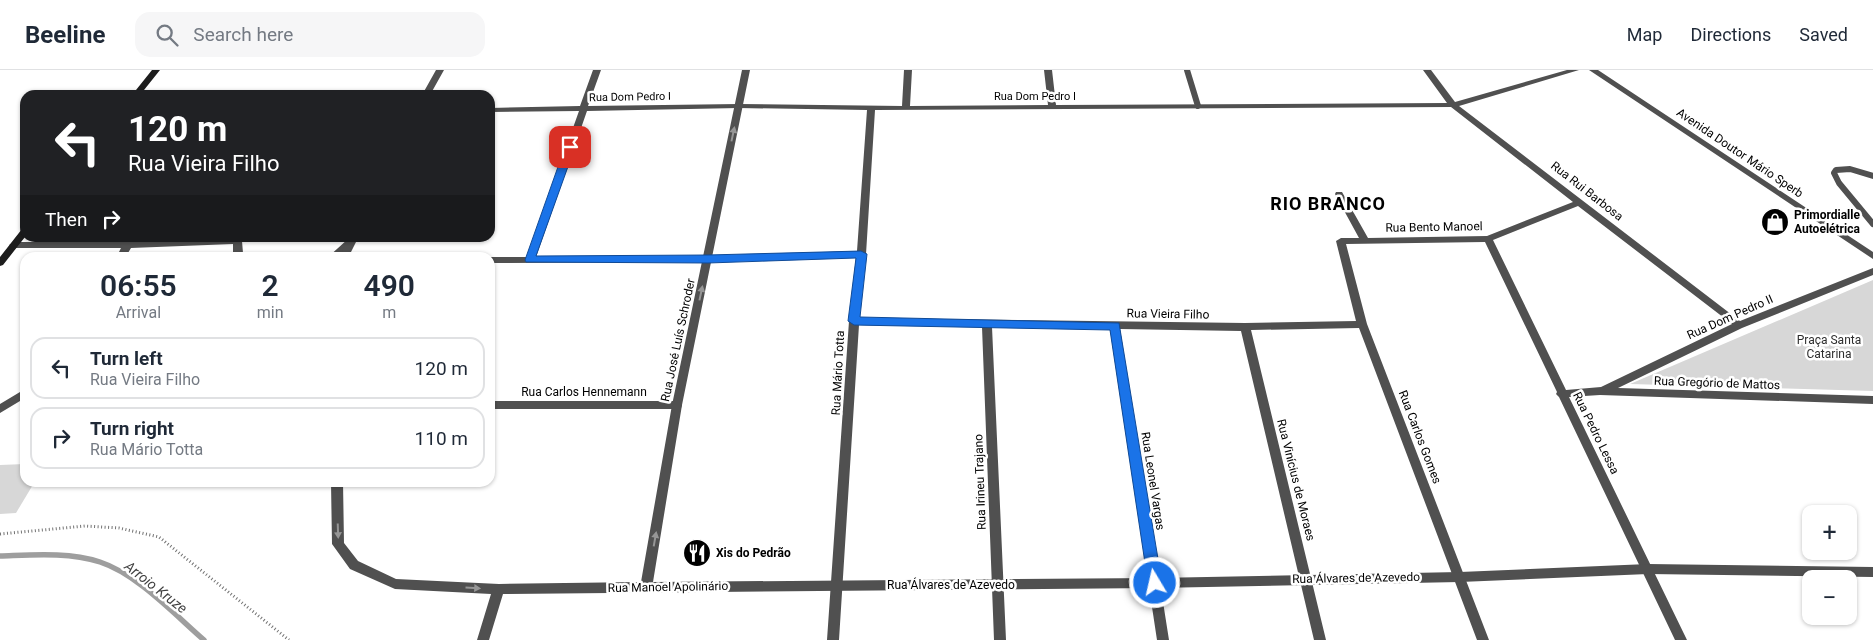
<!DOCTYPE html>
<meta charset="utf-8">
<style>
body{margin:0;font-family:Roboto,sans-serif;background:#f6f6f7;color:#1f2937;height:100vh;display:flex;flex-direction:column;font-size:19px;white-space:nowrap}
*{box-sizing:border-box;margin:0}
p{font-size:16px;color:#747a83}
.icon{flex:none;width:28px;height:28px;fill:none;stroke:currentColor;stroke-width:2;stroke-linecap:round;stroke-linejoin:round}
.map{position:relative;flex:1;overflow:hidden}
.side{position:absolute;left:20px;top:182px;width:475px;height:235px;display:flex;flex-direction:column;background:#fff;border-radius:15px;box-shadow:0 1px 4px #0004}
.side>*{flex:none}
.guide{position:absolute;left:20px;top:20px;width:475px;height:152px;border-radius:15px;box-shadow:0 1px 4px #0004;background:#202124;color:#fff;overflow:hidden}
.fabs{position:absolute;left:1802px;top:435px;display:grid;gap:10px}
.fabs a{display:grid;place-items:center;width:55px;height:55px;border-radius:10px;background:#fff;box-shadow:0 1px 4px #0004;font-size:25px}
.pin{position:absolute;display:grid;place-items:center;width:42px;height:42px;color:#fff;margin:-21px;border-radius:10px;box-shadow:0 2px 8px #0006}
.me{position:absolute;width:55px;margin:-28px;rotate:351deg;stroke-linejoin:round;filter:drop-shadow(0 0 4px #0008)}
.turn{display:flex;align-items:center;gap:18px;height:105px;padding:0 25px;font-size:22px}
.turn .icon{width:65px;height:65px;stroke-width:2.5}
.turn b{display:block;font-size:35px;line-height:42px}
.then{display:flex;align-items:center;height:48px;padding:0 25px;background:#0003;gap:10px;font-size:19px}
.eta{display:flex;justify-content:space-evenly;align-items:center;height:85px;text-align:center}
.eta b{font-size:30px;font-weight:600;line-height:35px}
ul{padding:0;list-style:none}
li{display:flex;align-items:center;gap:15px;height:62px;margin:0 10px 8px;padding:0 15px;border:2px solid #e0e1e3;border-radius:15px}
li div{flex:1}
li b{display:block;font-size:19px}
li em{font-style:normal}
header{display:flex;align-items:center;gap:30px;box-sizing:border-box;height:70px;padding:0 25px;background:#fff;border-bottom:1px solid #e0e1e3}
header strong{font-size:24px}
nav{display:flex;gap:28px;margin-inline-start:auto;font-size:18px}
.search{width:350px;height:45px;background:#f6f6f7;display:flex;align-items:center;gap:12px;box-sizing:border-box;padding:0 18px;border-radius:15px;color:#747a83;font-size:19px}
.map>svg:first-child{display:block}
.green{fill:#d7d7d7}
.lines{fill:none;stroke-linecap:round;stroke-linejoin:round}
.stream{stroke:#9e9e9e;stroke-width:5.5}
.path{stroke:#727272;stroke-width:3;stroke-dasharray:1 2.5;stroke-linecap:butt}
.service{stroke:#505050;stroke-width:6}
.minor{fill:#505050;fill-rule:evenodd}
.tertiary{fill:#505050;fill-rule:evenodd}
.secondary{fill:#1d1d1d;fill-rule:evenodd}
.oneway{fill:#969696}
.route{fill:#1a73e8;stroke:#114b97}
.labels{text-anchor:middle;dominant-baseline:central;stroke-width:5;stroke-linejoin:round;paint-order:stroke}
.far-street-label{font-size:11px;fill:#000;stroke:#fff}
.street-label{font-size:12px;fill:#000;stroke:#fff}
.poi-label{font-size:12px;font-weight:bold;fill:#000;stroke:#fff;text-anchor:start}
.park-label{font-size:12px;fill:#2e2e2e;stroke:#fff}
.water-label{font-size:14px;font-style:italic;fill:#3f3f3f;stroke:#fff}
.district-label{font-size:18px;font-weight:bold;letter-spacing:1px;fill:#000;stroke:#fff}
</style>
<header>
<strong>Beeline</strong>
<div class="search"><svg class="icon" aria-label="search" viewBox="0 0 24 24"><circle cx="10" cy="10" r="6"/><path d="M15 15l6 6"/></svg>Search here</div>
<nav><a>Map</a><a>Directions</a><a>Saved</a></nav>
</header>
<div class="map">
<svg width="1873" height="570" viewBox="0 0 1873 570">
<rect width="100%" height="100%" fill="#fff"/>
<path class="green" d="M1873,210V321L1630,314Z
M25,394V412L34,413L16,443L0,444V395Z"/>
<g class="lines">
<path class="stream" d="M0,486C33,485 68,482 100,492C137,504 174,544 204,570"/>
<path class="path" d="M0,464L85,456L119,458L159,467L289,570"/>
<path class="service" d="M1187,0L1198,36
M1873,106L1850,99L1836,100L1834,103L1839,113L1873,154"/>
<path class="minor" d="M593,0H601L588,36L739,34L902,36L904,0H912L910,36L1048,35L1044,0H1052L1056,35L1447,33L1423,0H1431L1455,32L1567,0H1579L1459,36L1740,251L1873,198V205L1742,258L1618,318L1873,326V334L1600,325L1569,327L1687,570H1675L1559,327L1556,324L1557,322L1485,172L1346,174L1367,254L1489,570H1477L1359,258L1251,260L1326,570H1314L1241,261L1120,259L1169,570H1157L1110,259L992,257L1006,570H994L982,257L859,255L839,570H827L849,251L856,187L708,192L490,193V188H488L490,187H527L579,41L490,42V38L580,36ZM1451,37L1573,132L1487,166L1368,168L1342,122H1336L1335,124L1359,168H1341L1336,171L1356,251L1245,253L859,248L866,184L875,40ZM739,38L867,40L857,181L708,186L536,187L587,41ZM1578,136L1732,254L1601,317L1566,320L1493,170Z
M237,168L242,171L243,183L240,188H231L233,183V174L131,178L125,188H116L121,178H14L9,175L14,172H128Z
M351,168L354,169L356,171L354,173L337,188H327L348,169Z
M25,319V328L0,343V334Z
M490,331H677L681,332L682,335L681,338L677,339H490Z"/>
<path class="tertiary" d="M436,0H444L430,25H422Z
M742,0H750L682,335L653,512L1155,508L1460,502L1648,494L1873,497V507L1648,504L1460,512L1155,518L503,524L489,570H477L491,524L395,519L350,499L332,474L331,412H343L344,473L358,491L396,509L499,514L641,512L672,335Z
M1589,0H1598L1873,182V189Z
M348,168H358L348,188H339Z"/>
<path class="secondary" d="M152,0H160L140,25H132Z
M25,158V167L3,195L0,196V187L22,159Z"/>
</g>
<defs><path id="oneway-solid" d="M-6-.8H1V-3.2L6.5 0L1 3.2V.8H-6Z" transform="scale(1.25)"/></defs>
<g class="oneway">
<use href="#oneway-solid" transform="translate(733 64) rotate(-78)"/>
<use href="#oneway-solid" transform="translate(701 223) rotate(-78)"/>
<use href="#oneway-solid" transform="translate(338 461) rotate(88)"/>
<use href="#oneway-solid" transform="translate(655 469) rotate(-80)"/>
<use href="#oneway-solid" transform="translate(473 518) rotate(3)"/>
</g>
<path class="route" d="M570,74L575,77L536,186L708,185L861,181L867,184L860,247L1119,253L1162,513L1160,517L1155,519L1150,517L1148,513L1110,260L854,255L848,251L856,188L708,193L526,192L525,190L565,77Z"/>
<defs>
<g id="shop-disc" transform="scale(1.4375)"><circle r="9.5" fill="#000" stroke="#fff"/><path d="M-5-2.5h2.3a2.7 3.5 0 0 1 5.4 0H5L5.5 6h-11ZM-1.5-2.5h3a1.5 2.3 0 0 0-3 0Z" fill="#fff"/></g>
<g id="restaurant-disc" transform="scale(1.4375)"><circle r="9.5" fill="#000" stroke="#fff"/><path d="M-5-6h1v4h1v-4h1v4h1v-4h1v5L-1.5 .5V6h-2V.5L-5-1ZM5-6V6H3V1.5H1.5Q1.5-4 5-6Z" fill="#fff"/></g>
</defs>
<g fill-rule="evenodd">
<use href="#shop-disc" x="1775" y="152"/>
<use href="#restaurant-disc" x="697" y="483"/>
</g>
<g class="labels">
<g class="far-street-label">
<text x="1035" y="26">Rua Dom Pedro I</text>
<text transform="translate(630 27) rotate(-1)">Rua Dom Pedro I</text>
</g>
<g class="street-label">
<text transform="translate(1740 83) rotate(34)">Avenida Doutor Mário Sperb</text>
<text transform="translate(1587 121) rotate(38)">Rua Rui Barbosa</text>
<text transform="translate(1434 157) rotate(-1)">Rua Bento Manoel</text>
<text transform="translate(1168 244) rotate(1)">Rua Vieira Filho</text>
<text transform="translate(1730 247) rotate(-24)">Rua Dom Pedro II</text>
<text transform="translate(678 270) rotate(-78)">Rua José Luís Schroder</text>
<text transform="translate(838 303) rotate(-87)">Rua Mário Totta</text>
<text transform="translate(1717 313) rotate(2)">Rua Gregório de Mattos</text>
<text x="584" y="322">Rua Carlos Hennemann</text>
<text transform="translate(1596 363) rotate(64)">Rua Pedro Lessa</text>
<text transform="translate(1420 367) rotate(69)">Rua Carlos Gomes</text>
<text transform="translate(1296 410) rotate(76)">Rua Vinícius de Moraes</text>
<text transform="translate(1153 411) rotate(81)">Rua Leonel Vargas</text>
<text transform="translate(980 412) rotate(-92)">Rua Irineu Trajano</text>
<text transform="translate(1356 508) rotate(-1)">Rua Álvares de Azevedo</text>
<text x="951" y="515">Rua Álvares de Azevedo</text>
<text transform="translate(668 517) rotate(-1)">Rua Manoel Apolinário</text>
</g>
<g class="poi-label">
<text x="1794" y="145">Primordialle<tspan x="1794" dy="14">Autoelétrica</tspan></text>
<text x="716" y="483">Xis do Pedrão</text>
</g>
<g class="park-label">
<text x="1829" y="270">Praça Santa<tspan x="1829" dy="14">Catarina</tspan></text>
</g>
<g class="water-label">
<text transform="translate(156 517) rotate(38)">Arroio Kruze</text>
</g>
<g class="district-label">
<text x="1328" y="133">RIO BRANCO</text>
</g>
</g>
</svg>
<div class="fabs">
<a>+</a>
<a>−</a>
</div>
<div class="pin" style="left:570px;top:77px;background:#d93025"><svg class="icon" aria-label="arrive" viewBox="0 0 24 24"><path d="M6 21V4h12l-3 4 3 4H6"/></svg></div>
<svg class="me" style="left:1155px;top:513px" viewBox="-20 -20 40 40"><circle r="17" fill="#1a73e8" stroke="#fff" stroke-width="3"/><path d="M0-11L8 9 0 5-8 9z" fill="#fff"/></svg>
<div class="guide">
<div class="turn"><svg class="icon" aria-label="left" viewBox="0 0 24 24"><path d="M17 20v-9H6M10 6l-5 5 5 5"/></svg><div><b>120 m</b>Rua Vieira Filho</div></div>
<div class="then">Then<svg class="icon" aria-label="right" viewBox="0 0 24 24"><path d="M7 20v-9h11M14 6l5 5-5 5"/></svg></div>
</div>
<section class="side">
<div class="eta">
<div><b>06:55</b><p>Arrival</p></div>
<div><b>2</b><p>min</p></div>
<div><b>490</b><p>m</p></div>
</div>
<ul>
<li><svg class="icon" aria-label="left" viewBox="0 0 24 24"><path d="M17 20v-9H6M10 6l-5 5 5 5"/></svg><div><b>Turn left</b><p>Rua Vieira Filho</p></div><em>120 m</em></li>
<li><svg class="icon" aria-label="right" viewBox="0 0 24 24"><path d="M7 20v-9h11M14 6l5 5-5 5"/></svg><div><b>Turn right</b><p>Rua Mário Totta</p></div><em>110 m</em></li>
</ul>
</section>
</div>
